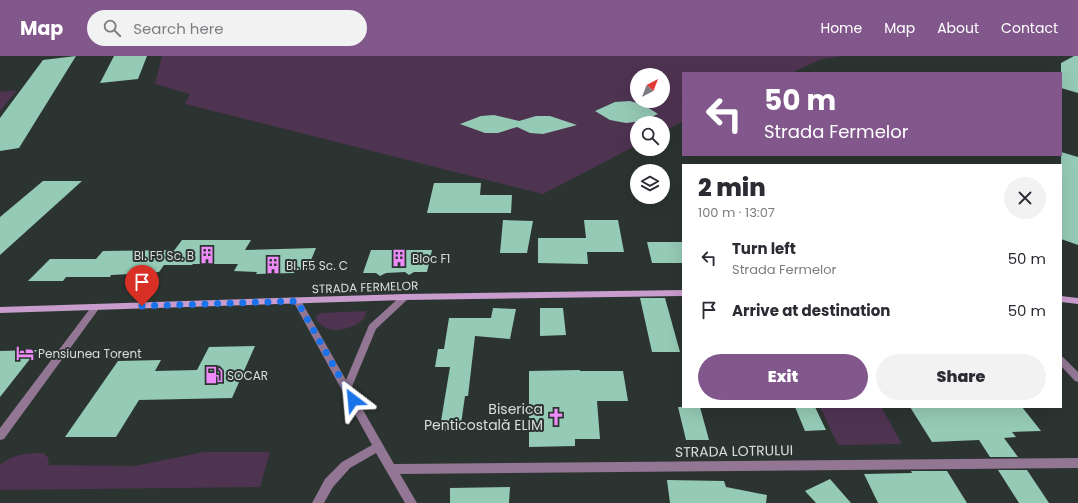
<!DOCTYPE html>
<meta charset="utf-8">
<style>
body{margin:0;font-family:Poppins,sans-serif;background:#f2f2f3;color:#2b2b33;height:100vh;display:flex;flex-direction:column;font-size:15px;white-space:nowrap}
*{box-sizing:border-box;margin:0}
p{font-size:13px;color:#7c7c81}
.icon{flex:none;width:22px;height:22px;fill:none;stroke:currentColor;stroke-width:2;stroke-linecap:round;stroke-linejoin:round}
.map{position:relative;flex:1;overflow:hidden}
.side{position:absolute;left:682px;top:108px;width:380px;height:244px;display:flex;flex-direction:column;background:#fff;border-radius:0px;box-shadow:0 4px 16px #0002}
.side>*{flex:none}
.guide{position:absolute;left:682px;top:16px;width:380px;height:84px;border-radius:0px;box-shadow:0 4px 16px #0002;background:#82578c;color:#fff;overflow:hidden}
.needle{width:26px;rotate:42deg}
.controls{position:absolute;left:630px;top:12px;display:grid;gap:8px}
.controls a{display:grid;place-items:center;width:40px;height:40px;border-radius:50%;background:#fff;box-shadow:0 4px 16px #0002;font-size:20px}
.pin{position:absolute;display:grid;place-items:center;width:34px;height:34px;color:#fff;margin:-41px -17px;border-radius:50% 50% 50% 0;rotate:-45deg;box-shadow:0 0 4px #0007}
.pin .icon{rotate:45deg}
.me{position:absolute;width:44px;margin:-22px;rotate:331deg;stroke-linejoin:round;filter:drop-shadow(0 0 3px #0008)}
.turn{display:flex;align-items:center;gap:14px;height:84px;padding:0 16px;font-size:18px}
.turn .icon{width:52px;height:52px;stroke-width:2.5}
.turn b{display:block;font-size:28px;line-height:34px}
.round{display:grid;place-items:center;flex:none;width:42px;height:42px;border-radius:21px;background:#f2f2f3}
.head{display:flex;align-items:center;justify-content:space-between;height:68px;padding:0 16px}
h1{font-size:24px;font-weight:800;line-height:30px}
.primary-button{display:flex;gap:8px;margin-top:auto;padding:8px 16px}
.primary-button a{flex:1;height:46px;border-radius:24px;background:#82578c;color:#fff;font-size:16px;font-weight:800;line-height:46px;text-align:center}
.primary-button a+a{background:#f2f2f3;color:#2b2b33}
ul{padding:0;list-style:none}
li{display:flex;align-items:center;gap:12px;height:52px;padding:0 16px}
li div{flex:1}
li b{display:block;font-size:15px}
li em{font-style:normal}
header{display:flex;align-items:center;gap:24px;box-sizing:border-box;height:56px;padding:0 20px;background:#82578c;color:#fff}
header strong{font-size:19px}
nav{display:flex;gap:22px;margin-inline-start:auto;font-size:14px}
.search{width:280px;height:36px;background:#f2f2f3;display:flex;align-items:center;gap:10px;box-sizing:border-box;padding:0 14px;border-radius:22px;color:#7c7c81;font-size:15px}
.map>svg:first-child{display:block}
.green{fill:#4f3452;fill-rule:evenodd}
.building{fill:#95cab6}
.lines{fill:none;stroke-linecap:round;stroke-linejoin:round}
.street{fill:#927694;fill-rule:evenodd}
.secondary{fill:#c89ccd;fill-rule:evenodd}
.route{stroke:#1a73e8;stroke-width:7;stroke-dasharray:0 12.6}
.labels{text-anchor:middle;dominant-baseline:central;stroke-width:4;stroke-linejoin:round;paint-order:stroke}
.poi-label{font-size:12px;fill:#d9dedc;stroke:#2c3431;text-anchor:start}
.street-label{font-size:12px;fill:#d9dedc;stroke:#2c3431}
.near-poi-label{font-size:14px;fill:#d9dedc;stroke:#2c3431;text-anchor:end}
.near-street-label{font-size:14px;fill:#d9dedc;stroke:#2c3431}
</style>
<header>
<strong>Map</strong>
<div class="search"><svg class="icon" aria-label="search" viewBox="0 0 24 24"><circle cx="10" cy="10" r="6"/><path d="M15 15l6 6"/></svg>Search here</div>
<nav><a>Home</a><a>Map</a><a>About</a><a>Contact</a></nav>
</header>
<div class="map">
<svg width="1078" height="447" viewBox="0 0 1078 447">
<rect width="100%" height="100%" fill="#2c3431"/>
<path class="green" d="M162,0H842L822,3L791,17H683V65L663,76V67H637V89L543,138L185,48L190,38L155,28ZM637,19H663V45H637Z
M17,34L0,55V36Z
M366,255C367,268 344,275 333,274C326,273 321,269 316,264L317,259L321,257Z
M820,351H881L902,388L838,389Z
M204,396H270L260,431L0,434V409C13,398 27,397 44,397L48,402L49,409L135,410Z"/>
<path class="building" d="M76,0L19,92L0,95V62L43,4Z
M114,0H147L138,23L100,27Z
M1074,0H1078V37L1061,32V7Z
M630,45L644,49L658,58L642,65L626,67L610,64L595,55L615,46Z
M494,59L519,65L536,60H550L577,69L543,78L530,77L517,71L498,77H485L460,68L481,60Z
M1061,96L1078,101V189L1061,183Z
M43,125H82L0,199V161Z
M434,127H481L480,139H512L511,157H427Z
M503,164L533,165L527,197H500Z
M584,164H618L624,196H587L588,208L538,207V182H586Z
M182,184H251L245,194L316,192L307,214H295L294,217L256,218L257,216L234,215L238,208H193L192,209H164L159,216L150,217L111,219L110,221H66L63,225H28L50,203H96L103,195L175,194L173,196Z
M647,186H683V207H652Z
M371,194H432L427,216H414L409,219L405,216L386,217L380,220L376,217H363Z
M640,242H665L680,296H652Z
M493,252L516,253L510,283L475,280L468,340H465L460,375H443L444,365H441L450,311H435L438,293H444L449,262H491Z
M540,252H563L566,279L540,280Z
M255,290L232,342L139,344L116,381H65L118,305L161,304L155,315L197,314L209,291Z
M37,294L0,341V295Z
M580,314V315H623L628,345H597L600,383H575V390L529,391V315Z
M678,351H700L709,384H686Z
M795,351H815L826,374L805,375Z
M910,351H1022L1041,375L1012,376L1016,381L1004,382L1018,401H990L979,384L932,386Z
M998,414H1027L1049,447H1019Z
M911,415H947L967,447H878L864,418L912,417Z
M830,423L851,447H816L805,435Z
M667,424L724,425L726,431L767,439L766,447H670Z
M510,431L509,447H450V432Z"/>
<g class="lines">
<path class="street" d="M405,238L409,241L408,243L376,273L351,333L394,408L1078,402V412L400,418L417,447H405L376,397L350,412L333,431L324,447H312L325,423L342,406L372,389L293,245L294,243H300L346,324L369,269L402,239Z
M95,249L99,252L98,254L4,383L0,384V372L92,250Z
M1061,300L1064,302L1078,316V326L1075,325L1061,310Z"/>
<path class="secondary" d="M683,234V240L405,244L0,257V251L405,238Z
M1061,240L1078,242V248L1061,246Z"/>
</g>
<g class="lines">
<path class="route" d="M142,250L297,245L353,344"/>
</g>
<defs>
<g id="building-bare" transform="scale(1.38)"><path d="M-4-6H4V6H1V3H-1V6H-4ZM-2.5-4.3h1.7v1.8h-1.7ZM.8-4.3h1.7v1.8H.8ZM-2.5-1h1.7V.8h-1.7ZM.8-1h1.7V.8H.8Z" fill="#ed8cf9" stroke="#2c3431" stroke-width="2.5" paint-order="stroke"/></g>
<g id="hotel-bare" transform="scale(1.38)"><path d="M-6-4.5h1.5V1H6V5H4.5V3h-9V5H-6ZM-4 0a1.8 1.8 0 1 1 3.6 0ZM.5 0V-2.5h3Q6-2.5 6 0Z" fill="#ed8cf9" stroke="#2c3431" stroke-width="2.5" paint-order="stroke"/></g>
<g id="fuel-bare" transform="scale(1.38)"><path d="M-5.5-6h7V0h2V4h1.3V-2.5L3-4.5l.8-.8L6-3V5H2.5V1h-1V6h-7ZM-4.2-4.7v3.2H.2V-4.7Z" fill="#ed8cf9" stroke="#2c3431" stroke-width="2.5" paint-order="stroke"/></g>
<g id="church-bare" transform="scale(1.38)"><path d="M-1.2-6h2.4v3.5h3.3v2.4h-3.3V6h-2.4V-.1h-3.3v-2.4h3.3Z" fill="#ed8cf9" stroke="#2c3431" stroke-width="2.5" paint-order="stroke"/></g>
</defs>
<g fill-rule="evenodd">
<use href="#building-bare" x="207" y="199"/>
<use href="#building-bare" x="399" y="202"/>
<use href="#building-bare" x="273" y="209"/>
<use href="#hotel-bare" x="25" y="297"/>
<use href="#fuel-bare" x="214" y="319"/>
<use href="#church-bare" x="556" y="361"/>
</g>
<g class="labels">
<g class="poi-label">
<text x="194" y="199" text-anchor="end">Bl. F5 Sc. B</text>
<text x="412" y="202">Bloc F1</text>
<text x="286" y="209">Bl. F5 Sc. C</text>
<text x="38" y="297">Pensiunea Torent</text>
<text x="227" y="319">SOCAR</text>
</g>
<g class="street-label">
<text transform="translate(365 231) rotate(-2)">STRADA FERMELOR</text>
</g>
<g class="near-poi-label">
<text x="543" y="353">Biserica<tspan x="543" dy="16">Penticostală ELIM</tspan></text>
</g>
<g class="near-street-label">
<text transform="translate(734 395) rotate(-1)">STRADA LOTRULUI</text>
</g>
</g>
</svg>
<div class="controls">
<a><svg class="needle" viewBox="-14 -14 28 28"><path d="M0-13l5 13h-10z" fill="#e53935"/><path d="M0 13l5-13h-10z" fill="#7c7c81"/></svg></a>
<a><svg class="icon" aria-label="search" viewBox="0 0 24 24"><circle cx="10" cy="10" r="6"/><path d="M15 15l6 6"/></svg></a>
<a><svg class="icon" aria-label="layers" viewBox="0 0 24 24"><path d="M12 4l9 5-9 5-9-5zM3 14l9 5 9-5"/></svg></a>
</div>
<div class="pin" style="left:142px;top:250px;background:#d93025"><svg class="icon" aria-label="arrive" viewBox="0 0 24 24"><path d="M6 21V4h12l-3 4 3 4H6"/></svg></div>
<svg class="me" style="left:353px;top:344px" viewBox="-20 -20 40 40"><path d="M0-17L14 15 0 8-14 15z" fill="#1a73e8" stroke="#fff" stroke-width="4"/></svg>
<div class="guide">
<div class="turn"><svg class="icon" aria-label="left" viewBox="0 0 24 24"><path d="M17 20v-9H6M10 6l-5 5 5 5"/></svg><div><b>50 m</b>Strada Fermelor</div></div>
</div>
<section class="side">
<div class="head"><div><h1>2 min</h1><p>100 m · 13:07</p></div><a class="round"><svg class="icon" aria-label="close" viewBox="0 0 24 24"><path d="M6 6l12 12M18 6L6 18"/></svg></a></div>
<ul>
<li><svg class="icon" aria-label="left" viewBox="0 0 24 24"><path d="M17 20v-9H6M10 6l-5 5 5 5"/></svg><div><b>Turn left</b><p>Strada Fermelor</p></div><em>50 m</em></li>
<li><svg class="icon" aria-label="arrive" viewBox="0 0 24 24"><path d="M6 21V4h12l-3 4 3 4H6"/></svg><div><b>Arrive at destination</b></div><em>50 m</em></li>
</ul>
<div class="primary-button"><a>Exit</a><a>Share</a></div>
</section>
</div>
